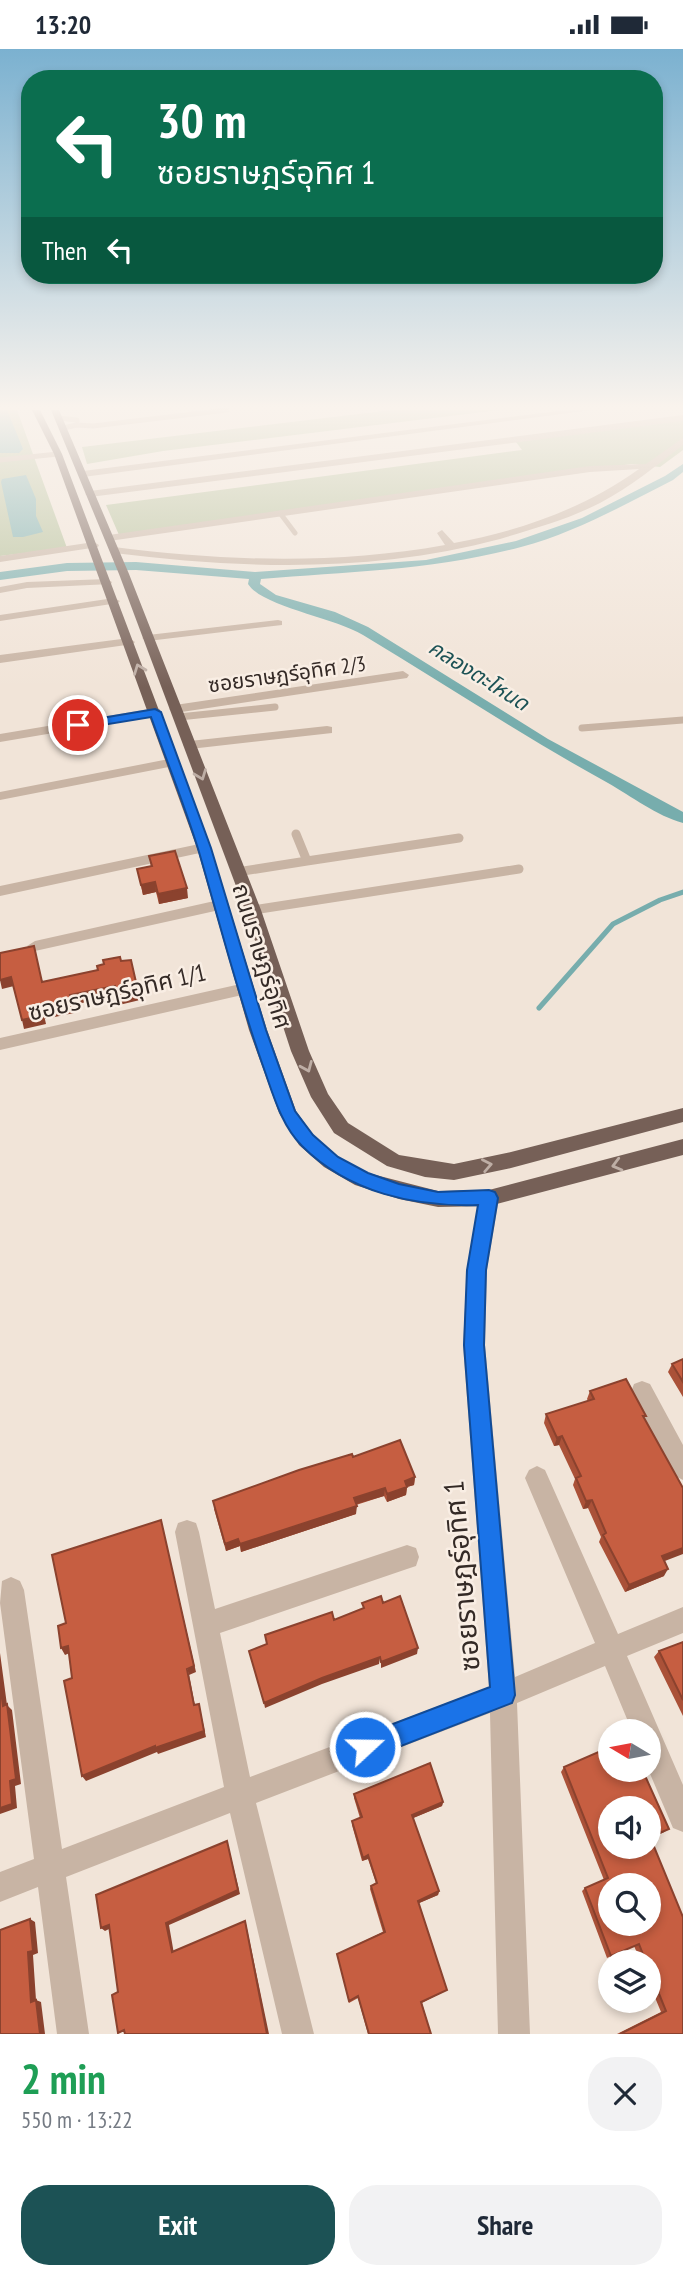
<!DOCTYPE html>
<meta charset="utf-8">
<style>
body{margin:0;font-family:"PT Sans Narrow","Noto Sans Thai",sans-serif;background:#f2f2f3;color:#1f2937;height:100vh;display:flex;flex-direction:column;font-size:26px;white-space:nowrap}
*{box-sizing:border-box;margin:0}
p{font-size:23px;color:#747a83}
.icon{flex:none;width:38px;height:38px;fill:none;stroke:currentColor;stroke-width:2;stroke-linecap:round;stroke-linejoin:round}
.map{position:relative;height:1985px;overflow:hidden}
.side{display:flex;flex-direction:column;background:#fff;flex:1}
.side>*{flex:none}
.banner{position:absolute;left:21px;top:21px;width:642px;height:214px;border-radius:28px;box-shadow:0 4px 10px #0003;background:#0b6e4f;color:#fff;overflow:hidden}
.needle{width:46px;rotate:280deg}
.fabs{position:absolute;left:598px;top:1670px;display:grid;gap:14px}
.fabs a{display:grid;place-items:center;width:63px;height:63px;border-radius:50%;background:#fff;box-shadow:0 4px 10px #0003;font-size:35px}
.pin{position:absolute;display:grid;place-items:center;width:60px;height:60px;color:#fff;margin:-30px;border:4px solid #fff;border-radius:50%;box-shadow:0 2px 7px #0007}
.me{position:absolute;width:77px;margin:-38px;rotate:69deg;stroke-linejoin:round;filter:drop-shadow(0 0 5px #0008)}
.turn{display:flex;align-items:center;gap:24px;height:147px;padding:0 21px;font-size:32px}
.turn .icon{width:91px;height:91px;stroke-width:2.5}
.turn b{display:block;font-size:49px;line-height:60px}
.then{display:flex;align-items:center;height:66px;padding:0 21px;background:#0003;gap:14px;font-size:26px}
.round{display:grid;place-items:center;flex:none;width:74px;height:74px;border-radius:28px;background:#f2f2f3}
.overview{display:flex;align-items:center;justify-content:space-between;height:119px;padding:0 21px}
h1{font-size:42px;font-weight:600;line-height:52px;color:#1e9e55}
.button{display:flex;gap:14px;margin-top:auto;padding:14px 21px}
.button a{flex:1;height:80px;border-radius:28px;background:#1c5255;color:#fff;font-size:28px;font-weight:600;line-height:80px;text-align:center}
.button a+a{background:#f2f2f3;color:#1f2937}
.status{display:flex;justify-content:space-between;align-items:center;height:49px;padding:0 35px;background:#fff;direction:ltr}
.status svg{height:19px;fill:currentColor}
.map>svg:first-child{display:block}
.green{fill:#b3bf98}
.water{fill:#77adad}
.lines{fill:none;stroke-linecap:round;stroke-linejoin:round}
.stream{stroke:#77adad;stroke-width:5}
.canal{fill:#77adad;fill-rule:evenodd}
.lane-far2{stroke:#c8b4a4;stroke-width:5}
.lane-far1{stroke:#c8b4a4;stroke-width:7}
.lane{stroke:#c8b4a4;stroke-width:9}
.street{fill:#c8b4a4;fill-rule:evenodd}
.primary{fill:#766057;fill-rule:evenodd}
.wall{fill:#aa5138}
.shaded-wall{fill:#8b422e}
.building{fill:#c65e41;stroke:#8b422e;stroke-width:2;fill-rule:evenodd}
.oneway{stroke:#beaea5}
.route{fill:#1a73e8;stroke:#114b97;stroke-width:2}
.labels{text-anchor:middle;dominant-baseline:central;stroke-width:5;stroke-linejoin:round;paint-order:stroke}
.far-street-label{font-size:21px;fill:#342a26;stroke:#f9eee4}
.far-water-label{font-size:21px;font-style:italic;fill:#1c5255;stroke:#f9eee4}
.street-label{font-size:24px;fill:#342a26;stroke:#f9eee4}
.near-street-label{font-size:28px;fill:#342a26;stroke:#f9eee4}
</style>
<div class="status"><b>13:20</b><svg viewBox="0 0 49 12"><path d="M0 12V9h3v3zM5 12V6h3v6zM10 12V3h3v9zM15 12V0h3v12zM26 1h20v11H26zM47 4h2v5h-2z"/></svg></div>
<div class="map">
<svg width="683" height="1985" viewBox="0 0 683 1985">
<rect width="100%" height="100%" fill="#f1e4d8"/>
<path class="green" d="M0,361H17L67,499L0,507Z
M392,361H499L163,402L87,415L82,398Z
M683,370V401L660,418L632,415L119,486L106,456L522,401L516,393Z"/>
<path class="water" d="M0,361H7L23,400L19,404H0Z
M26,426L36,450V467L43,483L23,488H13L1,433L2,430Z"/>
<g class="lines">
<path class="stream" d="M539,959L613,875L660,851L683,843"/>
<path class="canal" d="M683,415V423L673,431C624,456 574,484 521,498C436,521 348,523 261,530L260,535L276,546L335,563L368,578L548,690L683,763V774C657,767 631,747 608,734C524,688 445,635 363,586C333,568 263,558 248,535L249,530L136,521L67,522L0,531V523L67,514L136,513L255,523L426,511L516,492L582,469L665,427Z"/>
<path class="lane-far2" d="M59,369L77,371V376L63,379
M77,376L93,377L227,361
M0,411L58,405
M280,464L295,484"/>
<path class="lane-far1" d="M179,668L275,658
M582,679L683,671"/>
<path class="lane" d="M307,812L459,789
M237,823L307,812L296,785
M253,861L519,820"/>
<path class="street" d="M566,361H592L83,428L78,425L83,422Z
M683,366V372L90,448L85,445L90,442Z
M683,389V396C656,417 630,438 600,454C569,470 533,480 500,490C373,524 243,520 114,504L109,501L114,498C225,512 334,516 445,496L437,484L442,481L454,494C520,482 585,459 639,420L590,423L109,492L104,489L109,486L590,417L646,415Z
M94,493L99,496L98,498L0,513V507Z
M107,530L112,533L111,535L27,539L0,544V538L27,533Z
M114,549L120,552L118,554L0,572V566Z
M278,571L282,572V576L148,592L142,589L148,586Z
M129,589L135,593L133,595L0,614V606Z
M403,622L409,626L407,629L175,664L169,660L175,656Z
M155,659L160,660V666L0,693V685Z
M327,677L332,678V684L190,700L183,696L190,692Z
M174,709L179,710V716L0,751V743Z
M204,794L209,796L211,799L209,802L0,847V837Z
M219,851L227,856L224,860L35,902L27,897L35,892Z
M245,934L253,940L251,944L0,1001V989Z
M489,1141L496,1143L499,1149L487,1221L485,1296L515,1628L595,1594L525,1429L529,1421L537,1417L545,1421L618,1585L683,1558V1584L627,1607L683,1736V1783L673,1779L648,1720L649,1682H632L605,1617L517,1654L530,1985H498L490,1664L256,1754L314,1985H282L230,1764L66,1828L89,1985H57L38,1838L0,1853V1823L34,1810L0,1554L2,1532L11,1528L20,1532L24,1541L62,1800L224,1738L175,1483L178,1474L187,1471L196,1474L199,1483L215,1560L407,1496L416,1499L419,1508L416,1517L407,1520L220,1584L250,1728L489,1638L463,1296L467,1221L479,1149L482,1143Z
M642,1332L650,1335L683,1396V1431L675,1427L631,1343L634,1335Z"/>
<path class="primary" d="M32,361H40L62,405L211,799L267,981L296,1062L313,1086L338,1108L368,1124L438,1142L489,1141L683,1090V1106L489,1157L438,1158L399,1150L355,1136L324,1118L299,1096L279,1064L249,981L197,799L54,405Z
M51,361H59L129,525L261,861L309,1002L328,1045L348,1074L399,1106L454,1115L511,1103L683,1059V1073L511,1119L454,1131L425,1128L387,1117L334,1084L311,1048L291,1002L245,861L119,525Z"/>
</g>
<path class="wall" d="M149,807L188,849L159,855L156,843L143,846L137,820L151,817Z
M683,1310V1348L668,1323L672,1315Z
M590,1342L644,1369L664,1512V1527L625,1543L599,1493L601,1488L588,1459L583,1460L573,1436L575,1430L559,1396L554,1397L544,1374L546,1365L588,1352L587,1350Z
M353,1408L415,1428L414,1436L407,1438L406,1446L387,1453L384,1447L356,1456V1465L241,1503L240,1497L226,1502L214,1460Z
M683,1593V1667L654,1608L659,1602Z
M564,1718L612,1722L664,1783L650,1790L683,1985H617L661,1963L649,1934V1913H641L634,1897L607,1909L582,1842L585,1839L604,1831L561,1723Z
M354,1745L443,1753L442,1757L413,1769L439,1842L438,1846L419,1854L447,1941L422,1954L431,1985H368L358,1949L349,1954L337,1905L383,1883L370,1840L371,1837L376,1834L368,1810L362,1812L352,1776V1772L360,1769L354,1749Z"/>
<path class="shaded-wall" d="M155,833L156,843L143,846L141,836Z
M187,839L188,849L159,855L158,845Z
M11,928L14,937L2,940L0,931Z
M115,937L117,946L73,956L70,946Z
M138,942L140,951L119,956L117,946Z
M72,954L74,964L45,970L42,961Z
M44,966L46,975L24,980L22,971Z
M562,1387L559,1396L554,1397L557,1389Z
M415,1428L414,1436L407,1438L406,1446L387,1453V1445L405,1432Z
M385,1439L384,1447L353,1456L354,1449Z
M592,1451L588,1459L583,1460L586,1452Z
M357,1457L356,1465L241,1503L240,1495Z
M161,1471L196,1623L189,1626L196,1662L194,1656Z
M238,1490L240,1497L226,1502L225,1495Z
M683,1499V1505L657,1515L662,1507Z
M668,1520L664,1527L625,1543L629,1536Z
M68,1597L72,1603L65,1606L61,1599Z
M418,1599L417,1605L381,1619V1613Z
M0,1604L7,1656L12,1661L21,1735L15,1737L17,1759L0,1765V1759L10,1732L0,1634Z
M380,1608L379,1615L322,1635L265,1659L264,1654L322,1629Z
M199,1655L206,1688L158,1705L157,1703L86,1732L82,1727Z
M443,1753L442,1757L411,1770L412,1766Z
M669,1780L664,1783L649,1790L650,1788Z
M227,1792L240,1845L169,1876L174,1905L172,1903L166,1874Z
M368,1806V1810L362,1812L363,1809Z
M439,1842L438,1846L417,1855L418,1852Z
M30,1870L35,1873L38,1904L33,1906L36,1951L41,1953L45,1985H40L31,1953L28,1903Z
M245,1872L246,1875L269,1985H267Z
M109,1876L113,1878L105,1882L101,1879Z"/>
<path class="building" d="M175,802L187,839L158,845L155,833L141,836L137,820L152,817L149,807Z
M34,897L42,933L98,921L97,917L104,915L103,911L120,908L121,912L131,911L138,942L117,946L115,937L70,946L72,954L42,961L44,966L22,971L11,928L0,931V904Z
M683,1310V1333L672,1315Z
M626,1330L646,1367H643L683,1439V1499L662,1507L668,1520L629,1536L603,1486L606,1484L592,1451L586,1452L576,1429L581,1427L562,1387L557,1389L546,1365L594,1350L590,1342Z
M400,1391L415,1428L405,1432L407,1438L387,1445L385,1439L354,1449L357,1457L240,1495L238,1490L225,1495L213,1452L299,1421L352,1405L353,1408Z
M161,1471L194,1617L187,1620L194,1656L199,1655L204,1682L155,1699V1697L82,1727L64,1632L72,1629L68,1597L61,1599L58,1577L66,1574L52,1506Z
M381,1547L383,1554L400,1547L418,1599L381,1613L380,1608L322,1629L264,1654L249,1602L267,1595L265,1586L332,1563L334,1571L364,1559L362,1554Z
M683,1593V1651L659,1602Z
M0,1634L3,1657L7,1655L16,1730L10,1732L12,1755L0,1759Z
M603,1701L612,1722L615,1720H642L669,1780L650,1788L683,1868V1985H620L666,1962L649,1920V1913H646L639,1895L611,1907L585,1839L608,1829L564,1718ZM611,1759H649V1797H611ZM611,1836H649V1874H611Z
M430,1714L443,1753L412,1766L439,1842L418,1852L447,1941L421,1953L431,1985H369L358,1947L349,1952L337,1905L385,1883L371,1837L377,1834L368,1806L363,1809L352,1772L362,1768L354,1745Z
M227,1792L238,1841L166,1874L172,1903L245,1872L267,1985H125L124,1981L118,1984L112,1946L118,1943L109,1876L101,1879L96,1846Z
M30,1870L33,1902L28,1903L31,1953L36,1951L40,1985H0V1881Z"/>
<defs><path id="oneway-chevron" d="M-2-3.5L2.5 0L-2 3.5" fill="none" stroke-width="1.6" stroke-linecap="round" stroke-linejoin="round" transform="scale(1.75)"/></defs>
<g class="oneway">
<use href="#oneway-chevron" transform="translate(139 620) rotate(-111)"/>
<use href="#oneway-chevron" transform="translate(201 726) rotate(69)"/>
<use href="#oneway-chevron" transform="translate(307 1018) rotate(67)"/>
<use href="#oneway-chevron" transform="translate(487 1116) rotate(-11)"/>
<use href="#oneway-chevron" transform="translate(617 1116) rotate(165)"/>
</g>
<linearGradient id="sky" x2="0" y2="1"><stop stop-color="#7bb1d0"/><stop offset="0.56" stop-color="#f9f3ed"/><stop offset="1" stop-color="#f9f3ed" stop-opacity="0"/></linearGradient>
<rect width="683" height="639" fill="url(#sky)"/>
<path class="route" d="M155,660L161,663L211,799L266,981L295,1062L313,1086L338,1108L368,1124L399,1135L438,1143L489,1141L495,1143L498,1149L486,1221L484,1296L515,1646L512,1654L365,1711L356,1707L352,1698L356,1689L490,1638L464,1296L467,1221L478,1156C415,1158 349,1144 302,1097C281,1076 273,1045 263,1017C238,947 220,875 199,803C185,757 167,713 151,668L78,680L72,676L78,673Z"/>
<g class="labels">
<g class="far-street-label">
<text transform="translate(287 625) rotate(-8)">ซอยราษฎร์อุทิศ 2/3</text>
</g>
<g class="far-water-label">
<text transform="translate(479 626) rotate(32)">คลองตะโหนด</text>
</g>
<g class="street-label">
<text transform="translate(262 907) rotate(73)">ถนนราษฎร์อุทิศ</text>
<text transform="translate(117 943) rotate(-13)">ซอยราษฎร์อุทิศ 1/1</text>
</g>
<g class="near-street-label">
<text transform="translate(461 1527) rotate(-95)">ซอยราษฎร์อุทิศ 1</text>
</g>
</g>
</svg>
<div class="fabs">
<a><svg class="needle" viewBox="-14 -14 28 28"><path d="M0-13l5 13h-10z" fill="#e53935"/><path d="M0 13l5-13h-10z" fill="#747a83"/></svg></a>
<a><svg class="icon" aria-label="sound" viewBox="0 0 24 24"><path d="M4 9h4l5-4v14l-5-4H4zM17 9q2 3 0 6"/></svg></a>
<a><svg class="icon" aria-label="search" viewBox="0 0 24 24"><circle cx="10" cy="10" r="6"/><path d="M15 15l6 6"/></svg></a>
<a><svg class="icon" aria-label="layers" viewBox="0 0 24 24"><path d="M12 4l9 5-9 5-9-5zM3 14l9 5 9-5"/></svg></a>
</div>
<div class="pin" style="left:78px;top:676px;background:#d93025"><svg class="icon" aria-label="arrive" viewBox="0 0 24 24"><path d="M6 21V4h12l-3 4 3 4H6"/></svg></div>
<svg class="me" style="left:365px;top:1698px" viewBox="-20 -20 40 40"><circle r="17" fill="#1a73e8" stroke="#fff" stroke-width="3"/><path d="M0-11L8 9 0 5-8 9z" fill="#fff"/></svg>
<div class="banner">
<div class="turn"><svg class="icon" aria-label="left" viewBox="0 0 24 24"><path d="M17 20v-9H6M10 6l-5 5 5 5"/></svg><div><b>30 m</b>ซอยราษฎร์อุทิศ 1</div></div>
<div class="then">Then<svg class="icon" aria-label="left" viewBox="0 0 24 24"><path d="M17 20v-9H6M10 6l-5 5 5 5"/></svg></div>
</div>
</div>
<section class="side">
<div class="overview"><div><h1>2 min</h1><p>550 m · 13:22</p></div><a class="round"><svg class="icon" aria-label="close" viewBox="0 0 24 24"><path d="M6 6l12 12M18 6L6 18"/></svg></a></div>
<div class="button"><a>Exit</a><a>Share</a></div>
</section>
